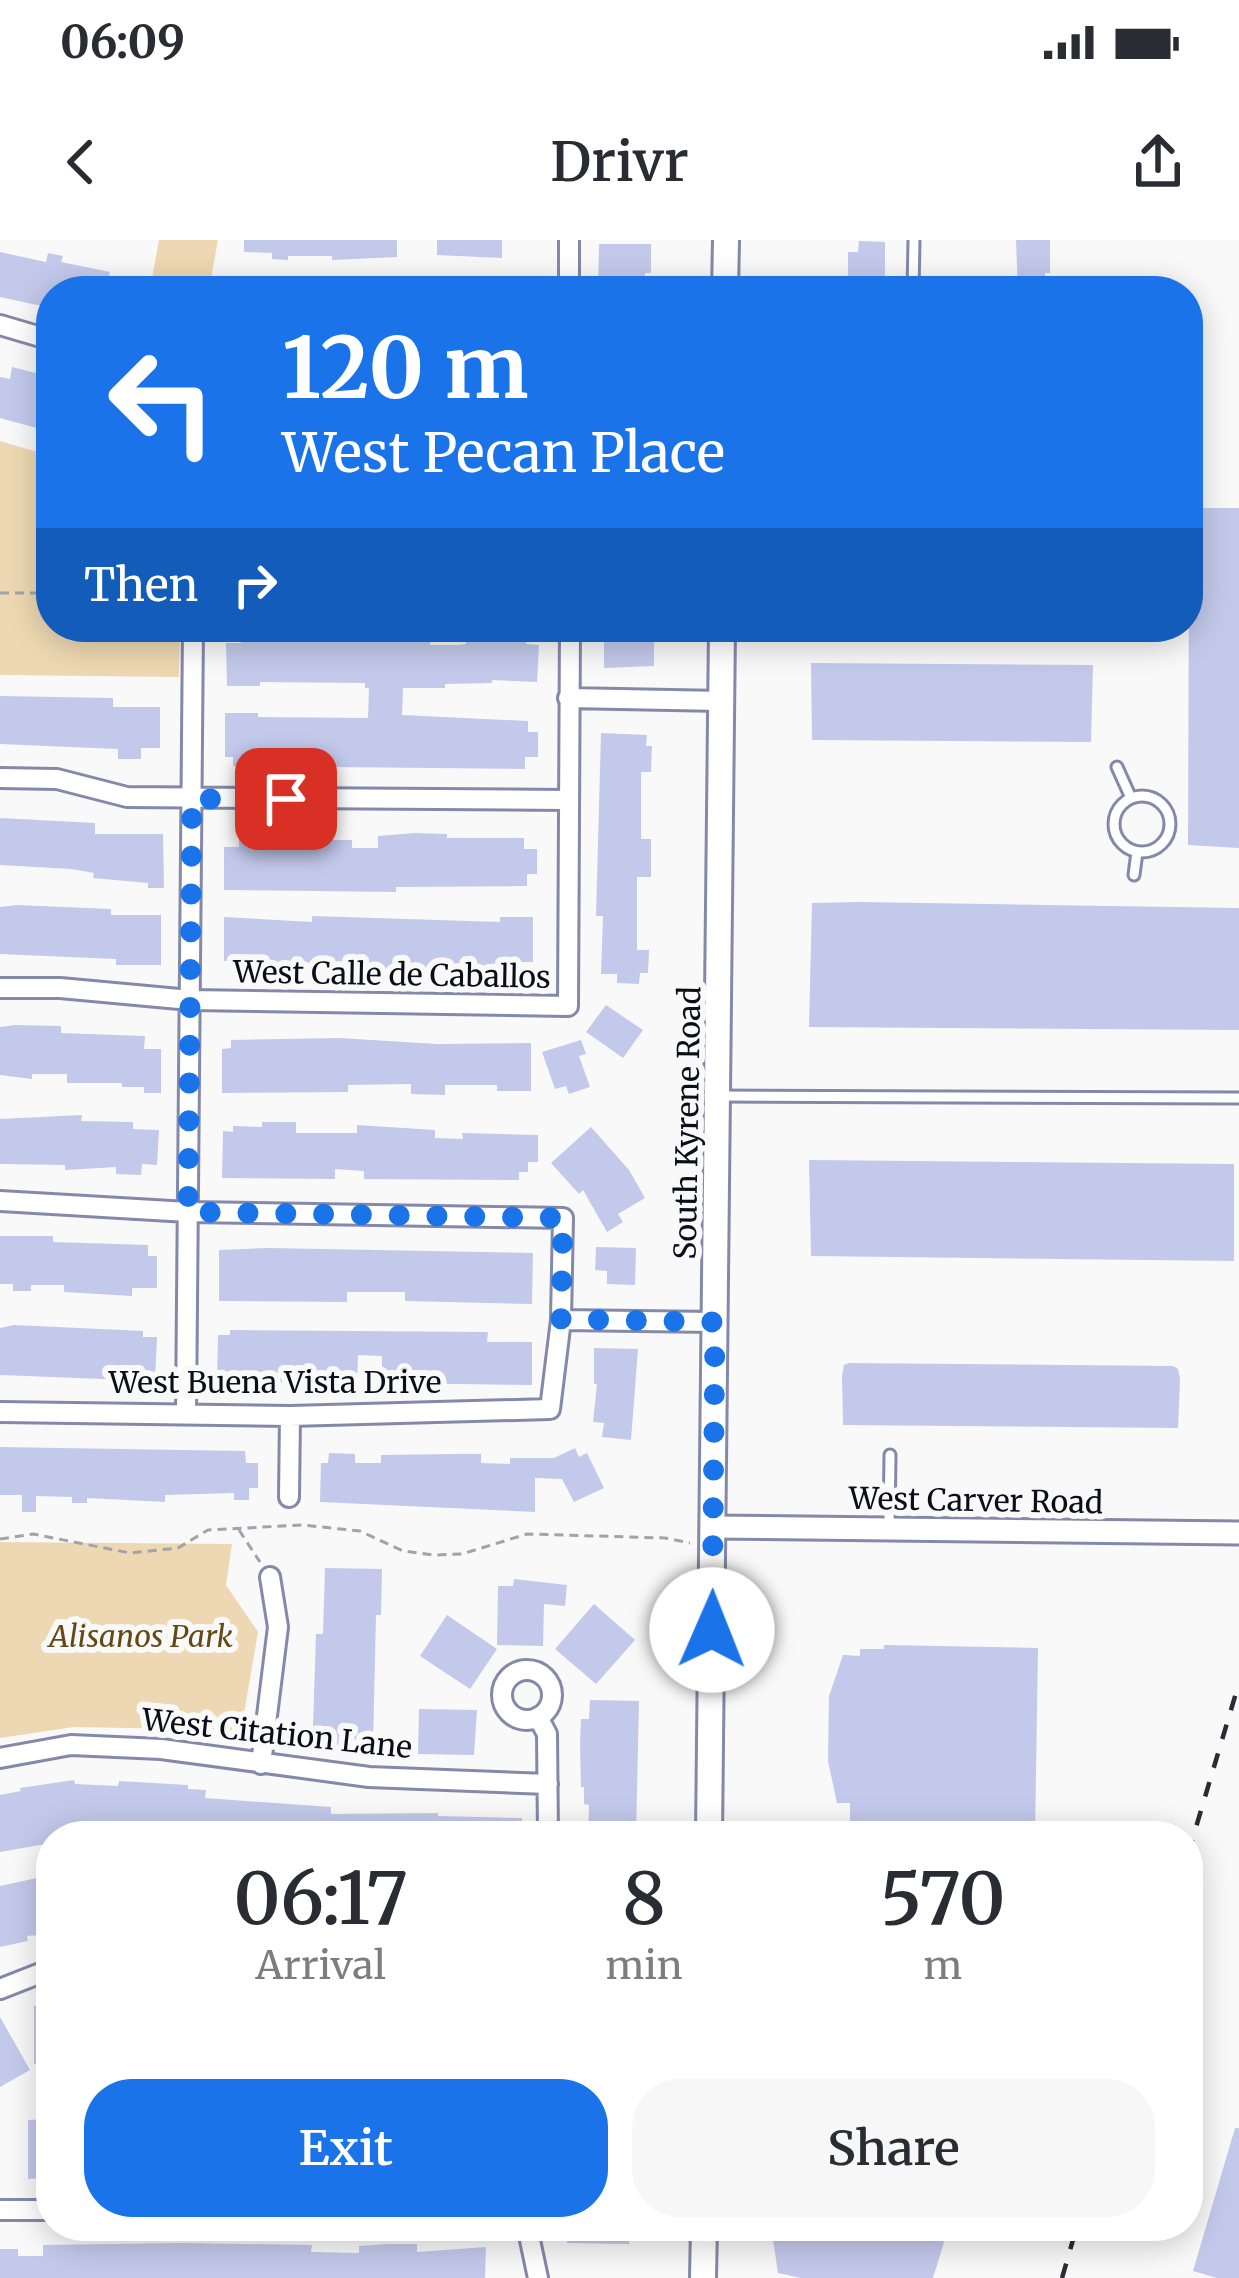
<!DOCTYPE html>
<style>
body{margin:0;font-family:Merriweather,serif;background:#f7f7f7;color:#2b2b33;height:100vh;display:flex;flex-direction:column;font-size:45px;white-space:nowrap}
*{box-sizing:border-box;margin:0}
p{font-size:39px;color:#7c7c81}
.icon{flex:none;width:66px;height:66px;fill:none;stroke:currentColor;stroke-width:2;stroke-linecap:round;stroke-linejoin:round}
.map{position:relative;flex:1;overflow:hidden}
.drawer{position:absolute;left:36px;top:1581px;width:1167px;height:420px;display:flex;flex-direction:column;background:#fff;border-radius:48px;box-shadow:0 6px 30px #0003}
.drawer>*{flex:none}
.banner{position:absolute;left:36px;top:36px;width:1167px;height:366px;border-radius:48px;box-shadow:0 6px 30px #0003;background:#1a73e8;color:#fff;overflow:hidden}
.pin{position:absolute;display:grid;place-items:center;width:102px;height:102px;color:#fff;margin:-51px;border-radius:24px;box-shadow:0 6px 18px #0006}
.me{position:absolute;width:132px;margin:-66px;rotate:1deg;stroke-linejoin:round;filter:drop-shadow(0 0 9px #0008)}
.turn{display:flex;align-items:center;gap:42px;height:252px;padding:0 48px;font-size:54px}
.turn .icon{width:156px;height:156px;stroke-width:2.5}
.turn b{display:block;font-size:84px;line-height:102px}
.then{display:flex;align-items:center;height:114px;padding:0 48px;background:#0003;gap:24px;font-size:45px}
.eta{display:flex;justify-content:space-evenly;align-items:center;height:204px;text-align:center}
.eta b{font-size:72px;font-weight:600;line-height:84px}
.cta{display:flex;gap:24px;margin-top:auto;padding:24px 48px}
.cta a{flex:1;height:138px;border-radius:48px;background:#1a73e8;color:#fff;font-size:48px;font-weight:600;line-height:138px;text-align:center}
.cta a+a{background:#f7f7f7;color:#2b2b33}
.status{display:flex;justify-content:space-between;align-items:center;height:84px;padding:0 60px;background:#fff;direction:ltr}
.status svg{height:33px;fill:currentColor}
header{display:flex;justify-content:space-between;align-items:center;height:156px;padding:0 48px;background:#fff;font-size:54px;font-weight:600}
.map>svg:first-child{display:block}
.green{fill:#eed8b3}
.building{fill:#c3c9eb}
.lines{fill:none;stroke-linecap:round;stroke-linejoin:round}
.service-casing{stroke:#8489a9;stroke-width:15}
.minor-casing{stroke:#8489a9;stroke-width:24}
.tertiary-casing{stroke:#8489a9;stroke-width:27}
.secondary-casing{stroke:#8489a9;stroke-width:30}
.path{stroke:#a2a3a7;stroke-width:3;stroke-dasharray:9 6;stroke-linecap:butt}
.service{stroke:#fff;stroke-width:9}
.minor{stroke:#fff;stroke-width:18}
.tertiary{stroke:#fff;stroke-width:21}
.secondary{stroke:#fff;stroke-width:24}
.rail{stroke:#2a2b35;stroke-width:4.5;stroke-dasharray:15 15;stroke-linecap:butt}
.route{stroke:#1a73e8;stroke-width:21;stroke-dasharray:0 37.8}
.labels{text-anchor:middle;dominant-baseline:central;stroke-width:12;stroke-linejoin:round;paint-order:stroke}
.street-label{font-size:30px;fill:#0c0d18;stroke:#f9f9f9}
.park-label{font-size:30px;font-style:italic;fill:#634914;stroke:#f9f9f9}
</style>
<div class="status"><b>06:09</b><svg viewBox="0 0 49 12"><path d="M0 12V9h3v3zM5 12V6h3v6zM10 12V3h3v9zM15 12V0h3v12zM26 1h20v11H26zM47 4h2v5h-2z"/></svg></div>
<header><svg class="icon" aria-label="back" viewBox="0 0 24 24"><path d="M15 5l-7 7 7 7"/></svg>Drivr<svg class="icon" aria-label="share" viewBox="0 0 24 24"><path d="M12 15V3M7 8l5-5 5 5M5 13v7h14v-7"/></svg></header>
<div class="map">
<svg width="1239" height="2038" viewBox="0 0 1239 2038">
<rect width="100%" height="100%" fill="#f9f9f9"/>
<path class="green" d="M159,0H218L210,44L230,45L229,51L150,49Z
M0,201L51,216V387H180L179,437L0,435Z
M0,1302L232,1304L226,1345L258,1392L240,1497L187,1489L74,1487L0,1498Z"/>
<path class="building" d="M244,0H397V17L332,20V16H288V20L272,19V13L244,12Z
M437,0H502V18L437,15Z
M1016,0H1050V33H1045V51H1018Z
M859,1L885,2V51L848,50V12H858Z
M599,4H651V33H645L644,51H598Z
M0,12L46,22L48,13L63,16L61,22L110,32L105,51H51V68L0,57Z
M12,127L51,137V192L0,178V137L10,139Z
M1202,268H1239V608L1188,605L1189,305L1191,270Z
M297,390L347,391V397L430,392V405H458L466,404V394L526,393V404L539,405L537,442L492,440V443L445,444V448H403L402,475L528,481V492H538V517H525V529L233,526V517H225V473H258V477L368,478L369,448H365V443L260,442V446H227L226,403H241V391Z
M604,391H654V426L604,428Z
M811,423L1093,425L1091,502L812,500Z
M0,456L113,458V467H160V508H141V519H118V509L0,504Z
M601,493L647,495L646,506H652L651,532H641V599H651V637H637V710H649L648,733H640L639,744L617,743V734H601L603,676H596Z
M0,578L95,583V594H163L164,648H148V643L93,638L94,633L71,629L0,625Z
M414,593L447,594V598H524V609H537V634H527V646L396,647V652L224,650V607H239V595L290,600V609H320V600H352V608H378V596Z
M860,662L1239,668V790L809,787L812,663Z
M17,665L111,669V675H161V725H116V719L0,714V667Z
M312,676L500,682V677H533V722H518V734H500L232,730V721H224V677L312,682Z
M606,765L643,790L623,818L586,792Z
M15,785L61,786V793L145,796L144,809H161V853H144V847H122V843H67V834H32V839L0,835V787Z
M339,798L437,804L531,803V851H497V845H445V855L411,854V844L348,845V852L222,853V809L231,808V800Z
M581,800L586,814L579,816L590,847L569,854L566,846L555,849L542,812Z
M82,875L81,881L133,882V889L159,890L157,925L142,924L141,935L116,934V927L65,930V925L0,924V879Z
M262,882H296V893H357V885L435,890V898L463,899L462,893L538,895V922H528V932H519V940L364,939V931L335,929V939L222,938L223,891L233,892V886L262,887Z
M591,887L629,930L645,958L618,974L623,982L607,992L583,950L579,954L551,923Z
M809,920L1234,924V1021L811,1016Z
M0,996H53V1002L148,1005V1016H157V1048H132V1056L64,1052V1045H31V1051H13V1044H0Z
M596,1007L636,1008L635,1045L607,1044V1031L595,1030Z
M269,1008L533,1013L532,1064L405,1061V1052H347V1062L219,1061V1010Z
M14,1085L143,1091V1097H157L155,1141L0,1135V1088Z
M230,1090L488,1092L487,1102H532V1145L382,1143V1116L358,1115L357,1142L346,1144L217,1141L218,1095H230Z
M594,1108L638,1109L631,1200L602,1197L604,1183L593,1182L597,1144H594Z
M849,1123L1173,1126L1178,1129L1180,1139L1178,1188L843,1185L842,1136L844,1125Z
M0,1207L245,1211L246,1223H258V1248H249V1260H234V1253L165,1255V1262L87,1258V1263H72V1257L36,1256V1272H22V1255H0Z
M575,1208L579,1217L587,1213L604,1248L574,1262L562,1239L535,1238V1272L320,1262L321,1223H328L329,1213L355,1214V1223H381V1215L456,1214H481V1223L510,1224V1218H554Z
M325,1328L382,1329L381,1375H376L373,1505H327L326,1486H313L316,1394H323Z
M514,1339L567,1345L565,1366L544,1364L543,1406L497,1405L498,1346H513Z
M594,1364L635,1400L596,1444L555,1409Z
M447,1375L497,1409L470,1449L420,1416Z
M884,1405L1038,1408L1035,1596H850V1563H837L828,1521L829,1456L843,1415L860,1416V1409H884Z
M590,1460L639,1461L636,1596H588L589,1565L584,1564V1547H581L580,1504L581,1479H589Z
M419,1469L477,1470L474,1515L418,1514Z
M74,1540L75,1544L118,1546L119,1541L188,1545V1549L206,1550L205,1558L331,1567V1574L438,1573V1576L522,1578V1596H51V1603L0,1612V1555L21,1551L20,1548Z
M51,1635V1694L27,1696L28,1701L0,1707V1646Z
M34,1766H51V1824H34Z
M0,1777L30,1830L0,1847Z
M51,1879V1938L28,1939V1880Z
M1235,1888H1239V2038H1217L1193,2031Z
M567,1986H629V2004L567,2003Z
M771,1986H949L933,2038H801L778,2033Z
M182,2003L312,2005L311,2012L359,2013V2006L389,2004H417V2012L486,2007L485,2038H0V2009H18V2016H43V2005Z"/>
<g class="lines">
<g class="service-casing">
<path id="service" d="M913,51L914,0
M1117,527L1131,558
M1114 584a28 28 0 1 1 56 0a28 28 0 1 1-56 0Z
M1134,635L1137,612
M718,856L1239,858
M889,1287L890,1215"/>
</g>
<g class="minor-casing">
<path id="minor" d="M569,51V0
M0,85L51,100
M568,458L722,461
M0,538L57,539L127,557L567,560
M0,748H60L190,760L568,766L570,387
M0,961L188,972L563,978L561,1080L550,1169L290,1176L0,1172
M561,1080L715,1082
M186,1174L193,387
M289,1257L290,1176
M502 1455a25 25 0 1 1 50 0a25 25 0 1 1-50 0Z
M538,1477L547,1494L548,1596
M0,1518L71,1505L161,1509L369,1537L548,1544
M261,1524L278,1387L270,1337
M0,1749L51,1729
M0,1970H51
M527,1986L538,2038"/>
</g>
<g class="tertiary-casing">
<path id="tertiary" d="M713,1287L1239,1293"/>
</g>
<g class="secondary-casing">
<path id="secondary" d="M725,51L726,0
M709,1596L722,387
M703,2038L704,1986"/>
</g>
<path class="path" d="M0,353H51
M112,394V387
M239,1290L260,1322
M0,1299L33,1294L130,1313L178,1308L208,1290L302,1285L360,1291L403,1311L434,1315L462,1314L527,1294L665,1298L690,1303"/>
<use href="#service" class="service"/>
<use href="#minor" class="minor"/>
<use href="#tertiary" class="tertiary"/>
<use href="#secondary" class="secondary"/>
<path class="rail" d="M1188,1614L1239,1443
M1062,2038L1077,1986"/>
</g>
<g class="lines">
<path class="route" d="M286,559H192L188,972L563,978L561,1079L715,1082L712,1390"/>
</g>
<g class="labels">
<g class="street-label">
<text transform="translate(392 734) rotate(1)">West Calle de Caballos</text>
<text transform="translate(687 883) rotate(-89)">South Kyrene Road</text>
<text x="275" y="1142">West Buena Vista Drive</text>
<text transform="translate(976 1260) rotate(1)">West Carver Road</text>
<text transform="translate(277 1493) rotate(6)">West Citation Lane</text>
</g>
<g class="park-label">
<text x="141" y="1396">Alisanos Park</text>
</g>
</g>
</svg>
<div class="pin" style="left:286px;top:559px;background:#d93025"><svg class="icon" aria-label="arrive" viewBox="0 0 24 24"><path d="M6 21V4h12l-3 4 3 4H6"/></svg></div>
<svg class="me" style="left:712px;top:1390px" viewBox="-20 -20 40 40"><circle r="19" fill="#fff"/><path d="M0-13L10 11 0 6-10 11z" fill="#1a73e8"/></svg>
<div class="banner">
<div class="turn"><svg class="icon" aria-label="left" viewBox="0 0 24 24"><path d="M17 20v-9H6M10 6l-5 5 5 5"/></svg><div><b>120 m</b>West Pecan Place</div></div>
<div class="then">Then<svg class="icon" aria-label="right" viewBox="0 0 24 24"><path d="M7 20v-9h11M14 6l5 5-5 5"/></svg></div>
</div>
<section class="drawer">
<div class="eta">
<div><b>06:17</b><p>Arrival</p></div>
<div><b>8</b><p>min</p></div>
<div><b>570</b><p>m</p></div>
</div>
<div class="cta"><a>Exit</a><a>Share</a></div>
</section>
</div>
